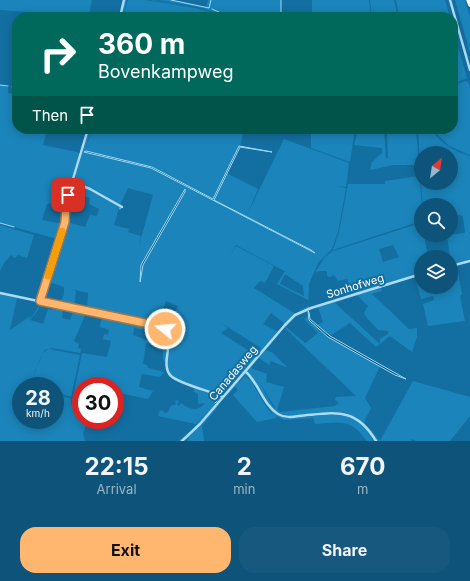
<!DOCTYPE html>
<style>
body{margin:0;font-family:Inter,sans-serif;background:#17597e;color:#f1f3f6;height:100vh;display:flex;flex-direction:column;font-size:15px;white-space:nowrap}
*{box-sizing:border-box;margin:0}
p{font-size:13px;color:#9bb6c6}
.icon{flex:none;width:22px;height:22px;fill:none;stroke:currentColor;stroke-width:2;stroke-linecap:round;stroke-linejoin:round}
.map{position:relative;height:441px;overflow:hidden}
.drawer{display:flex;flex-direction:column;background:#0e5379;flex:1}
.drawer>*{flex:none}
.guide{position:absolute;left:12px;top:12px;width:446px;height:122px;border-radius:16px;box-shadow:0 2px 10px #0003;background:#00695c;color:#fff;overflow:hidden}
.needle{width:26px;rotate:30deg}
.tools{position:absolute;left:414px;top:146px;display:grid;gap:8px}
.tools a{display:grid;place-items:center;width:44px;height:44px;border-radius:50%;background:#0e5379;box-shadow:0 2px 10px #0003;font-size:20px}
.speed{position:absolute;left:12px;top:377px;display:flex;gap:8px;font-size:20px;font-weight:700;text-align:center}
.speed>*{display:grid;place-content:center;width:52px;height:52px;border-radius:50%;background:#0e5379;box-shadow:0 2px 10px #0003;line-height:1}
.speed small{font-size:10px;font-weight:400}
.speed .limit{border:6px solid #d22;background:#fff;color:#111}
.pin{position:absolute;display:grid;place-items:center;width:34px;height:34px;color:#fff;margin:-17px;border-radius:8px;box-shadow:0 2px 6px #0006}
.me{position:absolute;width:44px;margin:-22px;rotate:287deg;stroke-linejoin:round;filter:drop-shadow(0 0 3px #0008)}
.turn{display:flex;align-items:center;gap:14px;height:84px;padding:0 20px;font-size:18px}
.turn .icon{width:52px;height:52px;stroke-width:2.5}
.turn b{display:block;font-size:28px;line-height:34px}
.then{display:flex;align-items:center;height:38px;padding:0 20px;background:#0003;gap:8px;font-size:15px}
.eta{display:flex;justify-content:space-evenly;align-items:center;height:68px;text-align:center}
.eta b{font-size:24px;font-weight:700;line-height:28px}
.cta{display:flex;gap:8px;margin-top:auto;padding:8px 20px}
.cta a{flex:1;height:46px;border-radius:16px;background:#ffb770;color:#111;font-size:16px;font-weight:700;line-height:46px;text-align:center}
.cta a+a{background:#17597e;color:#f1f3f6}
.map>svg:first-child{display:block}
.green{fill:#1b85bb;fill-rule:evenodd}
.water{fill:#0c547d;stroke:#9edbf7}
.lines{fill:none;stroke-linecap:round;stroke-linejoin:round}
.stream{stroke:#9edbf7;stroke-width:1}
.minor{stroke:#acdcf4;stroke-width:2.5}
.highway{stroke:#fff;stroke-width:3.5}
.route-casing{stroke:#a67749;stroke-width:10}
.route{stroke:#ffb770;stroke-width:7}
.slow{stroke:#f59e0b;stroke-width:7}
.labels{text-anchor:middle;dominant-baseline:central;stroke-width:4;stroke-linejoin:round;paint-order:stroke}
.street-label{font-size:11px;fill:#fff;stroke:#136fa1}
</style>
<div class="map">
<svg width="470" height="441" viewBox="0 0 470 441">
<rect width="100%" height="100%" fill="#136fa1"/>
<path class="green" d="M0,0H92L89,16L0,10Z
M125,0H127L123,16L128,0H145L193,8L150,0H153L205,10L223,17L196,8L219,17H120Z
M159,0H172L206,7L208,0H281V17H226L203,8Z
M312,0H369L371,17H312Z
M370,0H394L398,17H372Z
M396,0H445L450,17H399Z
M455,0H465L470,17V53Z
M453,28L467,78L453,84Z
M466,81L468,82L470,88V155L449,146L432,129H453V85Z
M0,85L8,87V93L17,95V129H47L43,145L77,152L80,155L66,200L54,198L53,203L47,204L42,220L63,224L43,291L57,239L0,223Z
M89,129H91L86,148L92,129H244L240,146L226,173L258,189L247,215L284,139L349,163L346,187L335,186L346,188L338,232L332,249L318,263L309,284V308L297,311L307,307L308,305L309,307L308,286V300L277,284L285,271L290,274L236,245L229,258L236,246L274,266L265,283L260,281L254,288L296,314L281,328L284,323L271,313L263,324L276,331L279,330L258,355L257,354L261,348L218,321L228,328L221,333L257,356L224,393L219,394L176,379L169,372L167,366L168,330L178,306L166,301L160,316L171,321L167,329L160,326L87,310L88,293L71,289L76,291L74,308L43,301L44,294L43,299L48,301L51,300L59,301C65,298 64,292 64,287L49,282L48,286L46,285L66,216L68,217L67,222L85,227L90,215L97,216L99,209L89,204L90,198L79,195L82,188L81,186L121,207V209L119,208L114,225L129,229L128,232L141,236L139,246L125,242L139,246L153,195L131,186L150,194L128,188L121,203L122,206L74,181ZM139,164L152,167L311,250L315,253L151,168ZM185,189L179,202L143,265L140,282L141,265ZM285,274L303,286L304,296L280,284Z
M311,129H355L350,162L311,148Z
M358,129H384L386,158H388L387,129H416L422,205L421,221L333,250L339,232L348,184H385V181L419,176L418,165H393L370,170L372,162L382,153V148L354,145Z
M418,129H431C441,143 453,151 470,156V260L451,265V257H450L447,235L465,233L463,216L451,213V205H423L421,183H451V153H421V179Z
M421,223V235H424L428,257H421V273L341,298L340,297H342L376,286L354,293L347,279L338,281L334,275L330,277L327,276V271H319L317,273L316,271L325,257L333,251ZM393,245L399,257L383,262L379,249Z
M0,225L34,235L27,258L18,255L15,258L11,255L4,263L0,271Z
M470,262L457,266L462,294L460,296L465,321L428,326L423,304L434,300L433,296L421,299L415,277L421,275V287H451V281L458,280L455,269H451L453,274L451,275V267Z
M381,288L382,291L372,294L409,329L417,328V337L412,352L390,336L376,347L350,323L330,336L317,325L323,322L318,307L341,300L335,303L380,344V339L388,334L389,331L378,330L367,318L364,313L368,306L357,295Z
M0,294L38,303L35,311L38,303L17,298L10,330L33,314L27,320C34,317 36,309 41,303L66,308L41,303L36,313L30,320L43,324L48,309L52,310L53,308L63,310L62,318L70,320L73,311L68,309V308L91,314L86,313L74,341L79,344L78,348L81,349L80,353L52,348L45,350L35,370L33,386H21V420H55V393L71,399V407L82,353L107,357L111,341L103,339L104,334L108,335L109,330L100,327L102,316L92,315L94,313L157,327L150,326L148,331L135,328V323L133,335L166,347C167,340 168,332 159,328C173,329 167,354 166,364L165,361L163,360V349L146,343L143,364L147,365L148,368L164,372L160,377L142,374L139,387L153,391L148,399L115,392V386H81V420H88L83,433L85,441H0Z
M308,316V318L328,337L380,366L365,398L371,408L364,422L380,441H377C368,428 357,414 340,412C321,414 283,423 271,406C263,395 258,383 248,373L249,368L256,359L251,368L267,374L266,382L284,387L277,410L257,380L272,405L280,412L335,406L339,403L335,400L336,397L356,396L286,329L285,326L294,317L286,327L305,343L318,333L304,319Z
M271,342L272,343L266,350L273,353L288,368L271,361L269,365L258,357Z
M49,349L80,355L71,397L55,392V386H35L33,384C34,374 39,353 49,349Z
M245,374C261,377 263,410 282,416C289,419 297,417 304,417C338,414 354,408 376,441H374L367,432L373,441H367C350,418 341,422 315,424L313,418L284,420L276,416V418L257,422L233,395L238,390L235,386L245,376L251,381L269,411L273,414L248,376L244,375L227,396L226,395Z
M413,381L470,397V416L450,441H416L412,439L411,441H380Z
M194,388L219,395L220,399L200,423L181,441H178L190,432L215,403L196,424L158,416L159,412L162,410L165,413L168,412L171,406L176,404L175,402L177,400L179,401L177,405L179,406L181,403C190,410 198,412 205,403L198,404V394L194,392Z
M216,407H217L216,409L202,426L204,441H187L190,437L184,441L200,426L193,436L194,434Z"/>
<path class="water" d="M239,146L272,152L240,147L214,200L311,250L315,253L151,168L84,152L86,151L152,167L213,199Z
M185,189V192L143,265L140,282L141,265Z
M308,311L309,312L310,319L330,336L406,379L395,375L328,337L309,320Z"/>
<g class="lines">
<path class="stream" d="M171,0L209,8L211,0
M212,9L230,17
M62,14L75,15
M78,15L86,16
M88,16L104,17
M281,17V0
M0,85L8,86
M12,87L17,88
M120,208V209
M0,223L14,227
M41,295L42,292
M215,403L218,400"/>
<path class="minor" d="M450,0L470,70
M120,17L124,0
M73,182L90,189L122,207
M451,266L470,261
M0,293L161,327C179,337 158,363 171,376C179,384 211,391 223,397
M41,301L65,222L67,199L88,129
M245,371C259,383 263,405 278,414C285,418 292,417 299,416C335,413 355,406 376,441
M182,441L200,424L285,325L295,315L311,308L421,274"/>
<path class="highway" d="M468,0L470,5"/>
</g>
<g class="lines">
<g class="route-casing">
<path id="route" d="M68,195L66,202L65,222L40,301L159,326L165,329"/>
</g>
<use href="#route" class="route"/>
<path class="slow" d="M48,276L62,231"/>
</g>
<g class="labels">
<g class="street-label">
<text transform="translate(355 286) rotate(-17)">Sonhofweg</text>
<text transform="translate(233 373) rotate(-50)">Canadasweg</text>
</g>
</g>
</svg>
<div class="tools">
<a><svg class="needle" viewBox="-14 -14 28 28"><path d="M0-13l5 13h-10z" fill="#e53935"/><path d="M0 13l5-13h-10z" fill="#9bb6c6"/></svg></a>
<a><svg class="icon" aria-label="search" viewBox="0 0 24 24"><circle cx="10" cy="10" r="6"/><path d="M15 15l6 6"/></svg></a>
<a><svg class="icon" aria-label="layers" viewBox="0 0 24 24"><path d="M12 4l9 5-9 5-9-5zM3 14l9 5 9-5"/></svg></a>
</div>
<div class="speed"><div>28<small>km/h</small></div><div class="limit">30</div></div>
<div class="pin" style="left:68px;top:195px;background:#d93025"><svg class="icon" aria-label="arrive" viewBox="0 0 24 24"><path d="M6 21V4h12l-3 4 3 4H6"/></svg></div>
<svg class="me" style="left:165px;top:329px" viewBox="-20 -20 40 40"><circle r="17" fill="#ffb770" stroke="#fff" stroke-width="3"/><path d="M0-11L8 9 0 5-8 9z" fill="#fff"/></svg>
<div class="guide">
<div class="turn"><svg class="icon" aria-label="right" viewBox="0 0 24 24"><path d="M7 20v-9h11M14 6l5 5-5 5"/></svg><div><b>360 m</b>Bovenkampweg</div></div>
<div class="then">Then<svg class="icon" aria-label="arrive" viewBox="0 0 24 24"><path d="M6 21V4h12l-3 4 3 4H6"/></svg></div>
</div>
</div>
<section class="drawer">
<div class="eta">
<div><b>22:15</b><p>Arrival</p></div>
<div><b>2</b><p>min</p></div>
<div><b>670</b><p>m</p></div>
</div>
<div class="cta"><a>Exit</a><a>Share</a></div>
</section>
